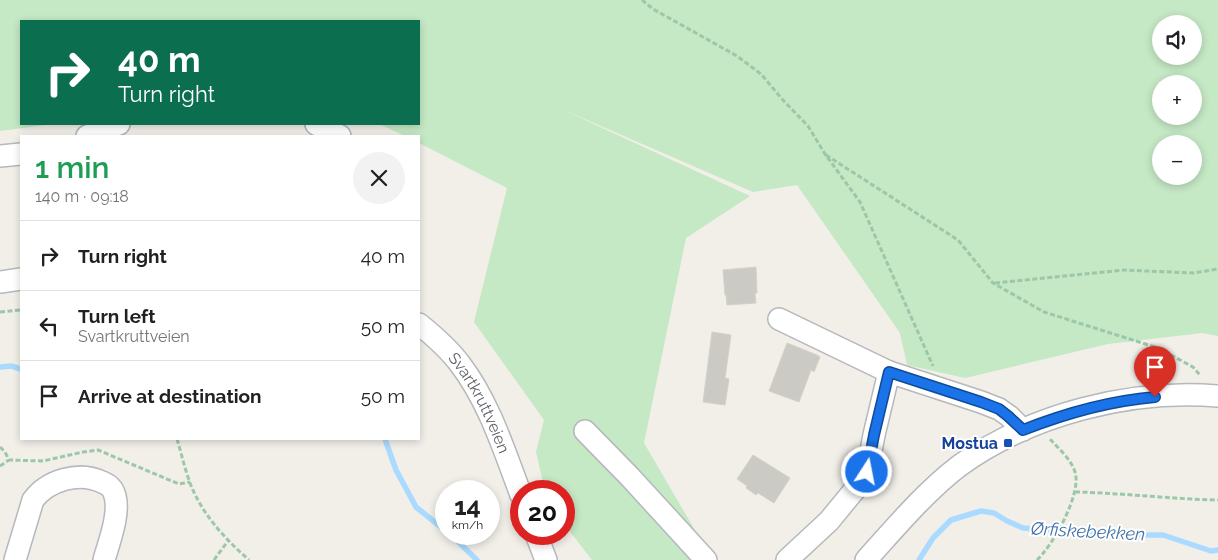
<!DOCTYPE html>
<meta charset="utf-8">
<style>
body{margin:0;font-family:Raleway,sans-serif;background:#f2f2f2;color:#202124;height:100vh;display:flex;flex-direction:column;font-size:19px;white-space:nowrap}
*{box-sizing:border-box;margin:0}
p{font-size:16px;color:#757577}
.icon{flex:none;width:28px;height:28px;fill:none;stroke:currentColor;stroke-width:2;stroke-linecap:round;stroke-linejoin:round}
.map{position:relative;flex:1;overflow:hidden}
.details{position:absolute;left:20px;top:135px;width:400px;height:305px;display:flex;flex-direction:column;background:#fff;border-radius:0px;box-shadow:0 2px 8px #0003}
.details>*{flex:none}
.banner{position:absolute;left:20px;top:20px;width:400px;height:105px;border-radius:0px;box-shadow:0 2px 8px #0003;background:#0b6e4f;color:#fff;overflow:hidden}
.buttons{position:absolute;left:1152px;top:15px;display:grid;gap:10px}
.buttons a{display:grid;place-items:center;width:50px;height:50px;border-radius:50%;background:#fff;box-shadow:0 2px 8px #0003;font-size:25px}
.speed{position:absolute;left:435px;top:480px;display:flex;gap:10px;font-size:25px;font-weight:700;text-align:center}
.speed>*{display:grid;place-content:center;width:65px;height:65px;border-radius:50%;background:#fff;box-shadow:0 2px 8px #0003;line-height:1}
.speed small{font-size:12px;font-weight:400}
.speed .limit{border:8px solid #d22;background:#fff;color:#111}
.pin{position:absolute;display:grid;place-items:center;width:42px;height:42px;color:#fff;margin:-51px -21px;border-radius:50% 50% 50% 0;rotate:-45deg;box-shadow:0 0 5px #0007}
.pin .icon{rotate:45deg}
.me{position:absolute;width:55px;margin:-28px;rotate:11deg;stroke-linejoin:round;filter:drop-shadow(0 0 4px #0008)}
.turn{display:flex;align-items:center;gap:18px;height:105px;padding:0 15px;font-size:22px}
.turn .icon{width:65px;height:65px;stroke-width:2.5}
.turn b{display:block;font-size:35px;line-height:42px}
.round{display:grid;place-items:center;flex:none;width:52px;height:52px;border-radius:26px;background:#f2f2f2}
.headline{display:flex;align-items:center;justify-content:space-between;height:85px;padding:0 15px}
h1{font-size:30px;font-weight:600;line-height:38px;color:#1e9e55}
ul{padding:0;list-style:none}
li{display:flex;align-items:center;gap:15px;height:70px;padding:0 15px;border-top:1px solid #e0e0e0}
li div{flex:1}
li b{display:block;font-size:19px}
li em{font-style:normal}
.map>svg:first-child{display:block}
.green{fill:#c5e8c5;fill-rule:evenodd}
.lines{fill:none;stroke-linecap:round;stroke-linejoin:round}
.stream{stroke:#aadaff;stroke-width:5.5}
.building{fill:#cccac5;stroke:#d6d1c6}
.minor-casing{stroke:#b5b8bc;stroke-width:24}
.path{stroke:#9cc7a9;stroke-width:3;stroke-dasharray:5 2.5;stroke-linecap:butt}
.minor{stroke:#fff;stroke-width:21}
.route-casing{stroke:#114b97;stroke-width:12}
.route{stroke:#1a73e8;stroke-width:9}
.transit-dot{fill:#1a4fb4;stroke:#fff;stroke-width:2}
.labels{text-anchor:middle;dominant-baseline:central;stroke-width:4;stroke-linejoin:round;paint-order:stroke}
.street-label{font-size:16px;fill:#5f6368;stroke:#fff}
.transit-label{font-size:16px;font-weight:bold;fill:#164399;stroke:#fff;text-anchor:end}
.water-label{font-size:18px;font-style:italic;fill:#4174aa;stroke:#fff}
</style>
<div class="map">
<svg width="1218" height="560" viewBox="0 0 1218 560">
<rect width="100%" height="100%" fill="#f1efe8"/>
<path class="green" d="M0,0H1218V336L1202,333L1108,344L965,378L907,365L900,333L797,185L753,192L559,108L750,196L686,238L644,443L703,544L699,560H592L564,524V491H545L536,452L544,420L474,322L507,188L419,143V136H405L379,124H419V21H21V124H53L0,131ZM1161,24H1194V56H1161ZM1161,84H1194V116H1161ZM1161,144H1194V176H1161Z"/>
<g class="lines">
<path class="stream" d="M0,367L11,366L21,369
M385,439L396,470L416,507L446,531
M450,534L477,560
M919,560L933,538L951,520L981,511L994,513L1007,521L1023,528L1117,535H1163L1211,551L1218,550"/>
</g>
<path class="building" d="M756,267L757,293H755L756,303L727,305L726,295H725L723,270Z
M712,332L731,335L725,378L729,379L725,405L703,402Z
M787,343L817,355L820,357L814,372L811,370L799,402L769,391Z
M753,455L790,478L774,503L758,493L756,495L746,488L747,486L737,479Z"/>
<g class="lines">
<g class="minor-casing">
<g id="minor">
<path d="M316,124L340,136"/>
<path d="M87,136L119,124"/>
<path d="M0,156L21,154"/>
<path d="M0,282L21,279"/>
<path d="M779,319L889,372L981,402L999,409L1009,416L1023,430"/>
<path id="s1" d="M419,324C434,336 448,348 460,364C489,402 504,450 521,495"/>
<path d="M585,431L630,477L706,560"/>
<path d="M536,534L546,560"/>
<path d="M15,560L33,500C48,480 79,471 102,482C109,485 113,488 115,496C120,514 109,542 104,560"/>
<path d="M787,560L829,521L861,482L867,472L874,435L889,372"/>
<path d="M866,560C895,528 924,493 959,466C1031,414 1130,389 1218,396"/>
</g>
</g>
<path class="path" d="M642,0L653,9L737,56L761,74L782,99L808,126L825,154L860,202L933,366
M826,155L958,240L993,283L1044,312L1158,348L1193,367L1200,375
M995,283L1124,270L1193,273L1218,269
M0,312L21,310
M177,439C181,452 184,466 189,480C200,512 224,538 249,560
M0,447L5,452L9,460L43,461L83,452L98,450L179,484L190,482
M0,466L9,460
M1075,492C1123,493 1170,499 1218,500
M214,560L228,541
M1037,560C1053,545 1082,494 1075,472C1071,459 1058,448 1049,438"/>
<use href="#minor" class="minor"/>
</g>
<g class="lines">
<g class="route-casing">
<path id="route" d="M867,472L874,435L889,372L981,402L999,409L1008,416L1023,430C1066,413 1109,401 1155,397"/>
</g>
<use href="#route" class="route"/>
</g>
<rect class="transit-dot" x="1003" y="438" width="10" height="10" rx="2.5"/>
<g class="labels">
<g class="street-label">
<text stroke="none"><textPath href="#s1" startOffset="101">Svartkruttveien</textPath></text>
</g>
<g class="transit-label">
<text x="998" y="443">Mostua</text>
</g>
<g class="water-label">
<text transform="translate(1088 531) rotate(3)">Ørfiskebekken</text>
</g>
</g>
</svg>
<div class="buttons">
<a><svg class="icon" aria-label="sound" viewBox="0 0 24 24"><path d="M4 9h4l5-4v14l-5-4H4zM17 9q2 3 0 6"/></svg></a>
<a>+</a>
<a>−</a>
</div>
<div class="speed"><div>14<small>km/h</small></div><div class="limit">20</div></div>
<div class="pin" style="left:1155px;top:397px;background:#d93025"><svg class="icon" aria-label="arrive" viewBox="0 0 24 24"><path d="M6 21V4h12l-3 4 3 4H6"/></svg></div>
<svg class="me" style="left:867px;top:472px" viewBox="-20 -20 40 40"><circle r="17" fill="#1a73e8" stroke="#fff" stroke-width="3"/><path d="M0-11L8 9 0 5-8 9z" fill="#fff"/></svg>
<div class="banner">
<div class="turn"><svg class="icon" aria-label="right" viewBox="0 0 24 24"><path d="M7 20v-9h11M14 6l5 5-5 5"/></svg><div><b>40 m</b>Turn right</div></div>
</div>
<section class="details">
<div class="headline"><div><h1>1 min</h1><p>140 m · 09:18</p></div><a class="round"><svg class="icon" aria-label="close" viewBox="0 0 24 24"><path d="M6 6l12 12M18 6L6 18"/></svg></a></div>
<ul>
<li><svg class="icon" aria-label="right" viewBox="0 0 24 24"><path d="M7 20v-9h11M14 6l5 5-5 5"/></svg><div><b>Turn right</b></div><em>40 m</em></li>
<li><svg class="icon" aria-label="left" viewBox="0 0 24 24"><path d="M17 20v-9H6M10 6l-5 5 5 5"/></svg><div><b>Turn left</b><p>Svartkruttveien</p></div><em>50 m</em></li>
<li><svg class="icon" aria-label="arrive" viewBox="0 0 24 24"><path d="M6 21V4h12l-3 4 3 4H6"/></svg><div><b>Arrive at destination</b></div><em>50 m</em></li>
</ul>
</section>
</div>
